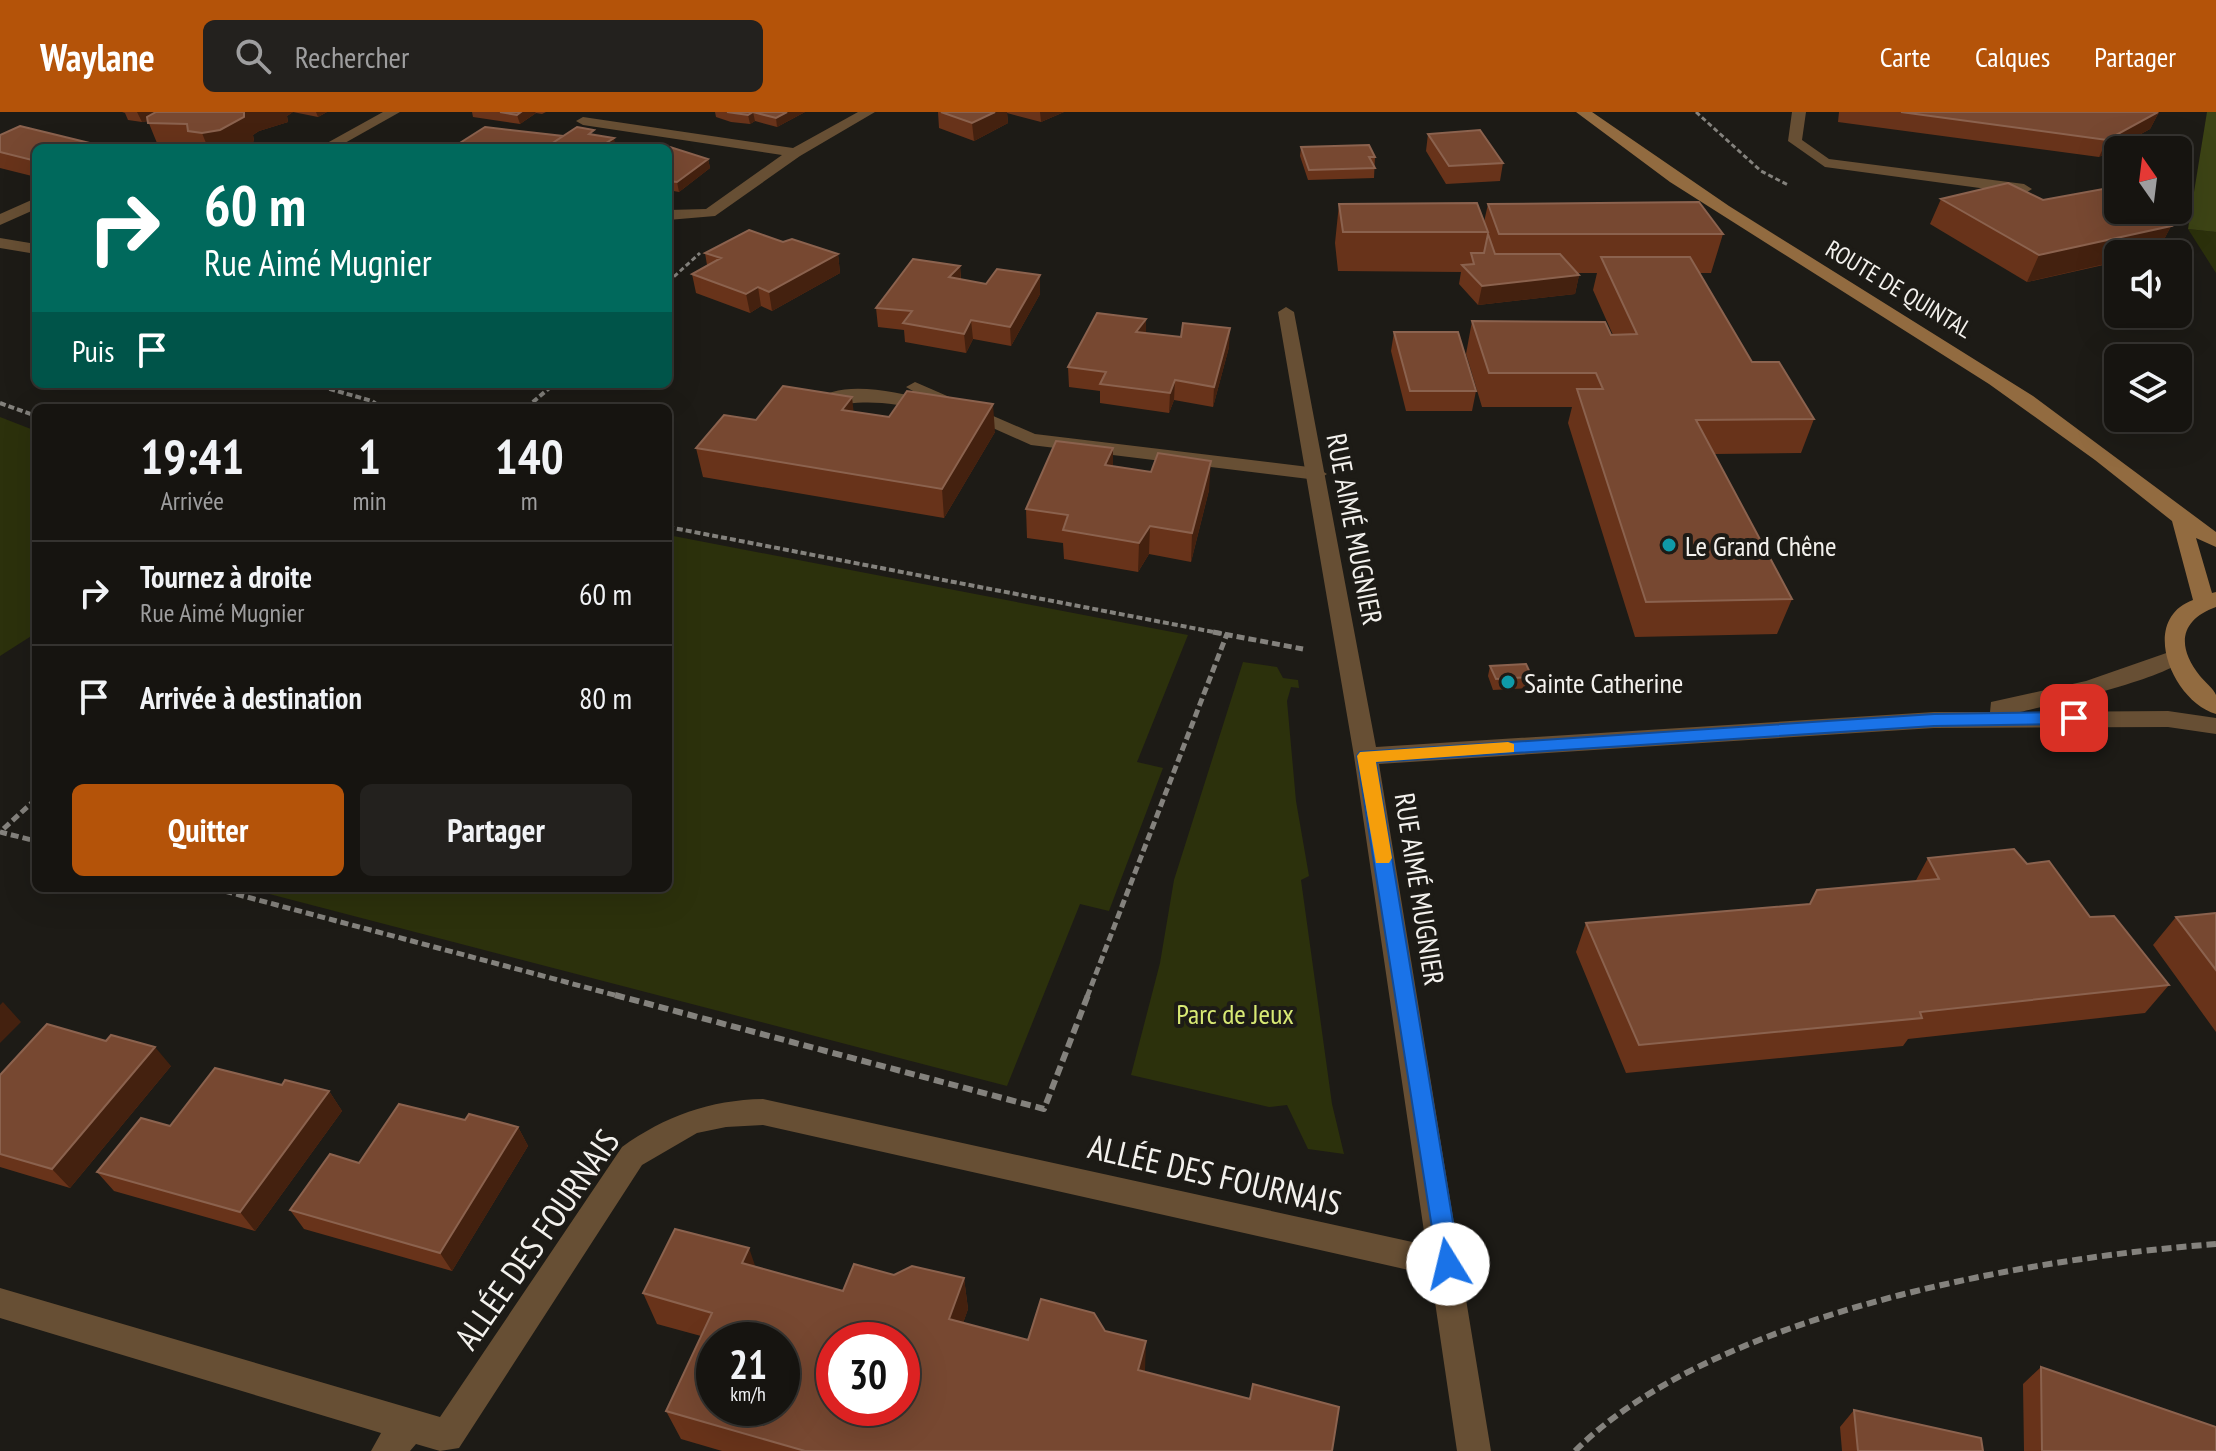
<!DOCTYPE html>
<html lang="fr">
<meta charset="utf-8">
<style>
body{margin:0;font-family:"PT Sans Narrow",sans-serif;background:#23211e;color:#f1f3f6;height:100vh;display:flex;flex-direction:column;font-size:30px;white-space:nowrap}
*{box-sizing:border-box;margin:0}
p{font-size:26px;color:#9e9e9f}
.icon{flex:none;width:44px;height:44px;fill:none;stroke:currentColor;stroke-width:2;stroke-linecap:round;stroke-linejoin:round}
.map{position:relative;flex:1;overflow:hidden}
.sheet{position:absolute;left:32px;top:292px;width:640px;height:488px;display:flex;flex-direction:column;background:#161410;border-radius:12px;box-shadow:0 8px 32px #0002,0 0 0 2px #353330}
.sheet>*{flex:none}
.hud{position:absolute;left:32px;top:32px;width:640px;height:244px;border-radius:12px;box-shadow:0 8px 32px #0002,0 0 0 2px #353330;background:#00695c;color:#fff;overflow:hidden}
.needle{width:52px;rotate:346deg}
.controls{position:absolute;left:2104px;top:24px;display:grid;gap:16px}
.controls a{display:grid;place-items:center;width:88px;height:88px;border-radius:12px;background:#161410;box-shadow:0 8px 32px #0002,0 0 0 2px #353330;font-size:40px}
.speed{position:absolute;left:696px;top:1210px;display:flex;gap:16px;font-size:40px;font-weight:700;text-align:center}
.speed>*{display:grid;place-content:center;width:104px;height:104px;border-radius:50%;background:#161410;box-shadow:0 8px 32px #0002,0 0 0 2px #353330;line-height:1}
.speed small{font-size:20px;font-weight:400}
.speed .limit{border:12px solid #d22;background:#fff;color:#111}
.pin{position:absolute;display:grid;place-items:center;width:68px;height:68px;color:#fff;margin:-34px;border-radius:16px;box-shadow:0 4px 12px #0006}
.me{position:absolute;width:88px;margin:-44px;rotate:351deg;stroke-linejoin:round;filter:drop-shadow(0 0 6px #0008)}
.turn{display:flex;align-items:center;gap:28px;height:168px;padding:0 40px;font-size:36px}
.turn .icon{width:104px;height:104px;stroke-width:2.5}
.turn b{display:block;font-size:56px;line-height:68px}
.then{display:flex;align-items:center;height:76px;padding:0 40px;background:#0003;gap:16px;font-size:30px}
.eta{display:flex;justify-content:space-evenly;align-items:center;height:136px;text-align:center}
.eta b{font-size:48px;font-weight:700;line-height:56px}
.action{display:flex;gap:16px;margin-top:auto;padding:16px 40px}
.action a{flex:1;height:92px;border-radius:12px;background:#b45309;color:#fff;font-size:32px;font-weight:700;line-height:92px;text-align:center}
.action a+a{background:#23211e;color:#f1f3f6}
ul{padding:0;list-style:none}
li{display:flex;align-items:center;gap:24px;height:104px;padding:0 40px;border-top:2px solid #353330}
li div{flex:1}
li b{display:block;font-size:30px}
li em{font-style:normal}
header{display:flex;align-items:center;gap:48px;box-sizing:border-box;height:112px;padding:0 40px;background:#b45309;color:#fff}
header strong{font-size:38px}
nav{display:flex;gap:44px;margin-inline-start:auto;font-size:28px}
.search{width:560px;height:72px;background:#23211e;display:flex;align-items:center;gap:20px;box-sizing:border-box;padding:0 28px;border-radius:12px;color:#9e9e9f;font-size:30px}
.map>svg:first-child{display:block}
.green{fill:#2c310c}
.forest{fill:#3d4415}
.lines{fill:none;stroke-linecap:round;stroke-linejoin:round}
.path-far3{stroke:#84827d;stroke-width:3;stroke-dasharray:5 3;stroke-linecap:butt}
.path-far2{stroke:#84827d;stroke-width:4;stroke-dasharray:6 3;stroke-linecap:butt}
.path-far1{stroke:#84827d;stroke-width:5;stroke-dasharray:8 4;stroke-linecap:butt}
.path{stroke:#84827d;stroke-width:6;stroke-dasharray:10 5;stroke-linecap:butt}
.lane{fill:#674f34;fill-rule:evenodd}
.street{fill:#674f34;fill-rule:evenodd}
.secondary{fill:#926b40;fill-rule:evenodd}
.wall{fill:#68331a}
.shaded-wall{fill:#44210f}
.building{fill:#774831;stroke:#8b624e;stroke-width:2;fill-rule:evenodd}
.route{fill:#1a73e8;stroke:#114b97;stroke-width:2}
.slow{fill:#f59e0b}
.culture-dot{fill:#0f9aa8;stroke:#1d1b16;stroke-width:3}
.labels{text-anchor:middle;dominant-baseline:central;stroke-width:8;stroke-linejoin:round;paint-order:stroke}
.far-street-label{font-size:24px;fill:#f3f1ed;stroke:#1d1b16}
.street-label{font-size:28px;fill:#f3f1ed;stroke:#1d1b16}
.poi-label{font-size:28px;fill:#f3f1ed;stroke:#1d1b16;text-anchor:start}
.park-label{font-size:28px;fill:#d8e974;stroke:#1d1b16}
.near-street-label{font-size:34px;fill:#f3f1ed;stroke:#1d1b16}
</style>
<header>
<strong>Waylane</strong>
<div class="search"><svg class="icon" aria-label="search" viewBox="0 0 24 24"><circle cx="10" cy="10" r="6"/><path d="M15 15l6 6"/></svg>Rechercher</div>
<nav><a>Carte</a><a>Calques</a><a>Partager</a></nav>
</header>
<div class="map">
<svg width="2216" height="1339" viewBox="0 0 2216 1339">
<rect width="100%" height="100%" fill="#1d1b16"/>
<path class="green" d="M2188,117L2216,120V161Z
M0,305L36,319V521L0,544Z
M668,423L1188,523L1137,650L1163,656L1109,799L1080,792L1007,974L246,776H668Z
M1243,550L1277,555L1283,566L1298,568L1299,576L1291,575L1287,589L1296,689L1309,764L1301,768L1332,992L1344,1042L1308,1037L1287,993L1269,995L1131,963L1160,851L1174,768Z"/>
<path class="forest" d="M2207,0H2216V120L2188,117Z"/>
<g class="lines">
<path class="path-far3" d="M1696,0L1761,59L1788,73
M668,170L700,141"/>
<path class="path-far2" d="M312,272L372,289L382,296
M0,291L36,304
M526,296L554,272
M668,415L1224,522"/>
<path class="path-far1" d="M1213,520L1303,537
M36,687L0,720L36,729
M213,776L622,885
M1087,885L1227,522"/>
<path class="path" d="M615,883L1044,997L1088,883
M1575,1339C1712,1202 2028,1146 2216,1132"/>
<path class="lane" d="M915,270L1035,322L1317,356L1327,362L1317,368L1031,333L939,292L930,298C886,291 865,286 821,297L812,292C838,265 895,281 927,287L906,275Z"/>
<path class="street" d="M383,0H400L336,36H318Z
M858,0H875L800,44L715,104L668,108V98L706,97L782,43L583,13L576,9L583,5L793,36Z
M1792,0H1806L1802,28L1829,47L2024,72L2032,77L2024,82L1825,55L1788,29Z
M36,86V97L0,113V102Z
M0,126L36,132V142L0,136Z
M1286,195L1294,200L1376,635L1934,600H1990L1991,590L2086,569L2175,538L2186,545C2172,566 2049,593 2020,600L2168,599L2216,606V622L2168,615L1934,616L1379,652L1459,1142L1464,1152L1461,1157L1491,1339H1457L1431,1163L763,1013L726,1015L697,1021L642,1053L459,1336L440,1339L416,1332L410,1339H371L381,1321L0,1206V1176L440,1305L622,1035C665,1004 710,988 763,987L1426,1133L1354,644L1278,200Z"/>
<path class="secondary" d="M1576,0H1592L1729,94L2033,284L2216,420V435L2196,426L2212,481L2216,480V495C2180,508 2176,534 2200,564C2204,569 2214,577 2216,583C2216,588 2216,597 2216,602C2173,590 2138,508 2193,488L2172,409L2095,348L1989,272L1670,70Z"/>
</g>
<path class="wall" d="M90,0H327L318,5L293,0L287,4L288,10L259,19L253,23L254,29L243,36H159L148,9L142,10L128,8L125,1L122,0Z
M472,0H546L542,2L536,1L520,12L473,5Z
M713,0H805L777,15L755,9L750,12L731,10L716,5L715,0Z
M938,0H1064L1041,10L1007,1L1008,11L974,29L939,16Z
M1839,0H2159L2150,17L2099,45L1838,10Z
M1428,22L1503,51L1500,69L1446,72L1426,39Z
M0,23L102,34L103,36H36V65L0,56Z
M1301,35L1375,45L1374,66L1308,68L1300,44Z
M668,36L708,47L710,56L679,80L668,78Z
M1941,87L2043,88L2171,114L2157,141L2027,170L1930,112Z
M1339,92L1484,110L1488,92L1723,122L1711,161H1699L1752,250L1814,307L1801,341L1714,342L1792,487L1777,522L1635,525L1568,311L1572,295H1482L1466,242L1472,209L1613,223L1593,178L1597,161H1578L1579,163L1575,182L1478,193L1459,172L1461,160L1338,159L1335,131Z
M783,130L838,142L840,161L772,199L761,194L750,201L696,181L692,162L707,153L705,141Z
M960,154L961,167L1040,182L1011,234L973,227L966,241L905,230L904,218L878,215L876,196Z
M1146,207V221L1229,235L1213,295L1174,288L1169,301L1100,291V279L1069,275L1068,255Z
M1394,220L1476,279L1472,299H1406L1391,239Z
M854,300L995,320L944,406L703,365L696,336L756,308Z
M1113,354L1209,378L1191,450L1149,442L1138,460L1064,447L1063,431L1027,426L1026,397Z
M1490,554L1532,565L1529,576L1493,578L1488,564Z
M1928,746L2027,752L2090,805L2169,873L2145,901L1908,927L1903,934L1626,961L1576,840L1586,811L1810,792L1915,770Z
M2216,801V920L2153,833L2176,805Z
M171,954L70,1076L0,1055V963Z
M282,973L329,979L342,999L255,1119L114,1079L97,1060L170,1014Z
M465,1008L518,1015L528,1034L452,1159L304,1117L290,1098L359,1051Z
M756,1155L843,1179L894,1163L964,1166L968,1197L963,1211L1028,1228L1105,1219L1145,1260L1332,1339H722L681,1327L666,1299L701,1224L657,1212L643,1181Z
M2041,1255L2216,1339H2024L2023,1272Z
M1854,1298L1983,1339H1842L1840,1315Z"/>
<path class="shaded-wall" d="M137,0H172L159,7L142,10Z
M244,0H293L287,4L288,10L259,19L253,23L254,29L243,36H208L202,21Z
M316,0H327L318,5Z
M521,0H535L536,1L520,12L517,3Z
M753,0L755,9L750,12L748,3Z
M787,0H805L777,15L776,6Z
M995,0H1007L1008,11L974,29L972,11Z
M1040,0H1064L1041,10Z
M2159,0L2150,17L2099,45L2107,28Z
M614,26L616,36H598Z
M708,47L710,56L679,80L677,70Z
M2171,114L2157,141L2151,142H2118V149L2027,170L2039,143Z
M838,142L840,161L772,199L769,180Z
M960,154L961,173L949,165Z
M1040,163V182L1011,234L1010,215Z
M1579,163L1575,182L1478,193L1482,174Z
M758,175L761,194L750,201L746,182Z
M1146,207V226L1136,220Z
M971,208L973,227L966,241L964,222Z
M1230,216L1229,235L1213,295L1214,275Z
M1175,268L1174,288L1169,301L1170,281Z
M852,285L855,312L842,298Z
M993,292L995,320L944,406L942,377Z
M1113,336V364L1105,353Z
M1211,349L1209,378L1191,450L1192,421Z
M1150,414L1149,442L1138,460L1139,431Z
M3,890L21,910L0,931V893Z
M155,935L171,954L70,1076L52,1057Z
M329,979L342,999L255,1119L240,1100Z
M518,1015L528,1034L452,1159L440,1141Z
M749,1136L760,1168L742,1151Z
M964,1166L968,1197L954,1237L949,1207Z
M1146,1229L1145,1259L1137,1287L1138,1258Z"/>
<path class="building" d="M156,0H244V5L220,18L202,21L188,19L187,12L148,11L147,5Z
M500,0H521L517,3Z
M727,0H787L776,6L753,0L748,3Z
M941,0H995L972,11Z
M1901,0H2158L2107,28Z
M20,14L102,34L97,36H36V49L0,40V23Z
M485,15L563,24L545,36H452Z
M577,15L594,18L589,22L614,26L598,36H545Z
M1480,18L1503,51L1449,54L1428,22Z
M619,32L639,36H614Z
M1369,33L1375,45H1369L1375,56L1309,58L1301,35Z
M649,34L670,35L708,47L677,70L668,69V36H646Z
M2008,71L2043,88L2103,77L2118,86V98H2141L2171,114L2039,143L1941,87Z
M1699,90L1723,122H1499L1488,92Z
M1477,91L1488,120H1343L1339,92Z
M749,118L783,130L792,127L838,142L769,180L758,175L746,182L692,162L721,146L705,141Z
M1488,122L1495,142H1560L1579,163L1482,174L1462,153L1474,152L1471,141H1484Z
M1601,145H1690L1752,250H1779L1814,307L1696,308L1792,487L1646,490L1577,277H1603L1596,261H1489L1472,209L1605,210L1611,223L1637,222Z
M913,147L960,154L949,165L986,172L997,157L1040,163L1010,215L971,208L964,222L903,211L912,199L876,196Z
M1097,201L1146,207L1136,220L1181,225L1183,211L1230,216L1214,275L1175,268L1170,281L1100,272L1106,260L1068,255Z
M1394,220H1458L1476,279H1410Z
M783,274L852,285L842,298L889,305L907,279L993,292L942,377L696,336L724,303L756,308Z
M1056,329L1113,336L1105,353L1151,360L1158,341L1211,349L1192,421L1150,414L1139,431L1063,418L1068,403L1026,397Z
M1526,552L1532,565L1496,567L1490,554Z
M2014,737L2027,752L2049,749L2090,805L2114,804L2169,873L1920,900L1922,906L1639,933L1586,811L1810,792L1817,778L1939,767L1928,746Z
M2216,801V858L2176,805Z
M47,912L106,929L111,923L155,935L52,1057L0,1042V963Z
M215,956L282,973L285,968L329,979L240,1100L97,1060L141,1006L170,1014Z
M399,992L465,1008L469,1002L518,1015L440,1141L290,1098L330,1042L359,1051Z
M675,1117L749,1136L742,1151L843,1179L854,1152L894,1163L912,1154L964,1166L949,1207L1028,1228L1041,1187L1094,1201L1105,1219L1146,1229L1138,1258L1250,1287L1253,1272L1339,1295L1332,1339H805L666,1299L712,1201L643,1181ZM714,1228H782V1296H714ZM834,1228H902V1296H834Z
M2041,1255L2216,1315V1339H2042Z
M1854,1298L1981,1326L1983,1339H1858Z"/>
<path class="route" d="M2074,600L2083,606L2074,612L1934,614L1376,650L1460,1152L1456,1160L1448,1163L1439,1160L1357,644L1360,640L1934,602Z"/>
<path class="slow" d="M1508,630L1514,632V640L1376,650L1392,746L1389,751H1376L1357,644L1360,640Z"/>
<g class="culture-dot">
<circle cx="1669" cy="433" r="8"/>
<circle cx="1508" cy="570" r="8"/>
</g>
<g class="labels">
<g class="far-street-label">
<text transform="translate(1899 177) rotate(31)">ROUTE DE QUINTAL</text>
</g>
<g class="street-label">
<text transform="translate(1355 417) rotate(79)">RUE AIMÉ MUGNIER</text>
<text transform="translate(1420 777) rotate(81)">RUE AIMÉ MUGNIER</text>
</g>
<g class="poi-label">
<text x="1685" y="433">Le Grand Chêne</text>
<text x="1524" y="570">Sainte Catherine</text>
</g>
<g class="park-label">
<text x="1235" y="901">Parc de Jeux</text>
</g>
<g class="near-street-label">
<text transform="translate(1215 1062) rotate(13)">ALLÉE DES FOURNAIS</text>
<text transform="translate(536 1127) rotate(-55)">ALLÉE DES FOURNAIS</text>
</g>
</g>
</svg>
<div class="controls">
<a><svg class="needle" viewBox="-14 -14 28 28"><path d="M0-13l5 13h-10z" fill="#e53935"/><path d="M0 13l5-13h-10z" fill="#9e9e9f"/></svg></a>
<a><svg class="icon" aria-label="sound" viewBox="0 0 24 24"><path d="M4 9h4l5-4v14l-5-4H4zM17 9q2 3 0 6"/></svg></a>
<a><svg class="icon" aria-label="layers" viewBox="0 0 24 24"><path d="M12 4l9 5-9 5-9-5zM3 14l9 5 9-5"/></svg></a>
</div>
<div class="speed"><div>21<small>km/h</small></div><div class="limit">30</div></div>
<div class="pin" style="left:2074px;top:606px;background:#d93025"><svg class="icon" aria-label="arrive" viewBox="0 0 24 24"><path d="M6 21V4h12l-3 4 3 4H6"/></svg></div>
<svg class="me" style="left:1448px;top:1152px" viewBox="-20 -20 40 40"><circle r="19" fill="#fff"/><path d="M0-13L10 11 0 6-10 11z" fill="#1a73e8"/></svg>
<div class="hud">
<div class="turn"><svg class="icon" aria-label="right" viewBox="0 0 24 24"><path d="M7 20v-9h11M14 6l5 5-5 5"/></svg><div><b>60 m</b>Rue Aimé Mugnier</div></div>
<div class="then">Puis<svg class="icon" aria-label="arrive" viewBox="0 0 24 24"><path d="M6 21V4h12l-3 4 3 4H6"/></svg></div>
</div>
<section class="sheet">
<div class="eta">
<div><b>19:41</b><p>Arrivée</p></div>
<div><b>1</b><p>min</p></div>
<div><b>140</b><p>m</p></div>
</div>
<ul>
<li><svg class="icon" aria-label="right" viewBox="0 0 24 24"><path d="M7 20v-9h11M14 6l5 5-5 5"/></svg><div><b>Tournez à droite</b><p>Rue Aimé Mugnier</p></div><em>60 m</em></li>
<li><svg class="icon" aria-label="arrive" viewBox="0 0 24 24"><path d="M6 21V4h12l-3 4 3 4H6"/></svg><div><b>Arrivée à destination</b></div><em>80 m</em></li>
</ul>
<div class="action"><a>Quitter</a><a>Partager</a></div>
</section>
</div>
